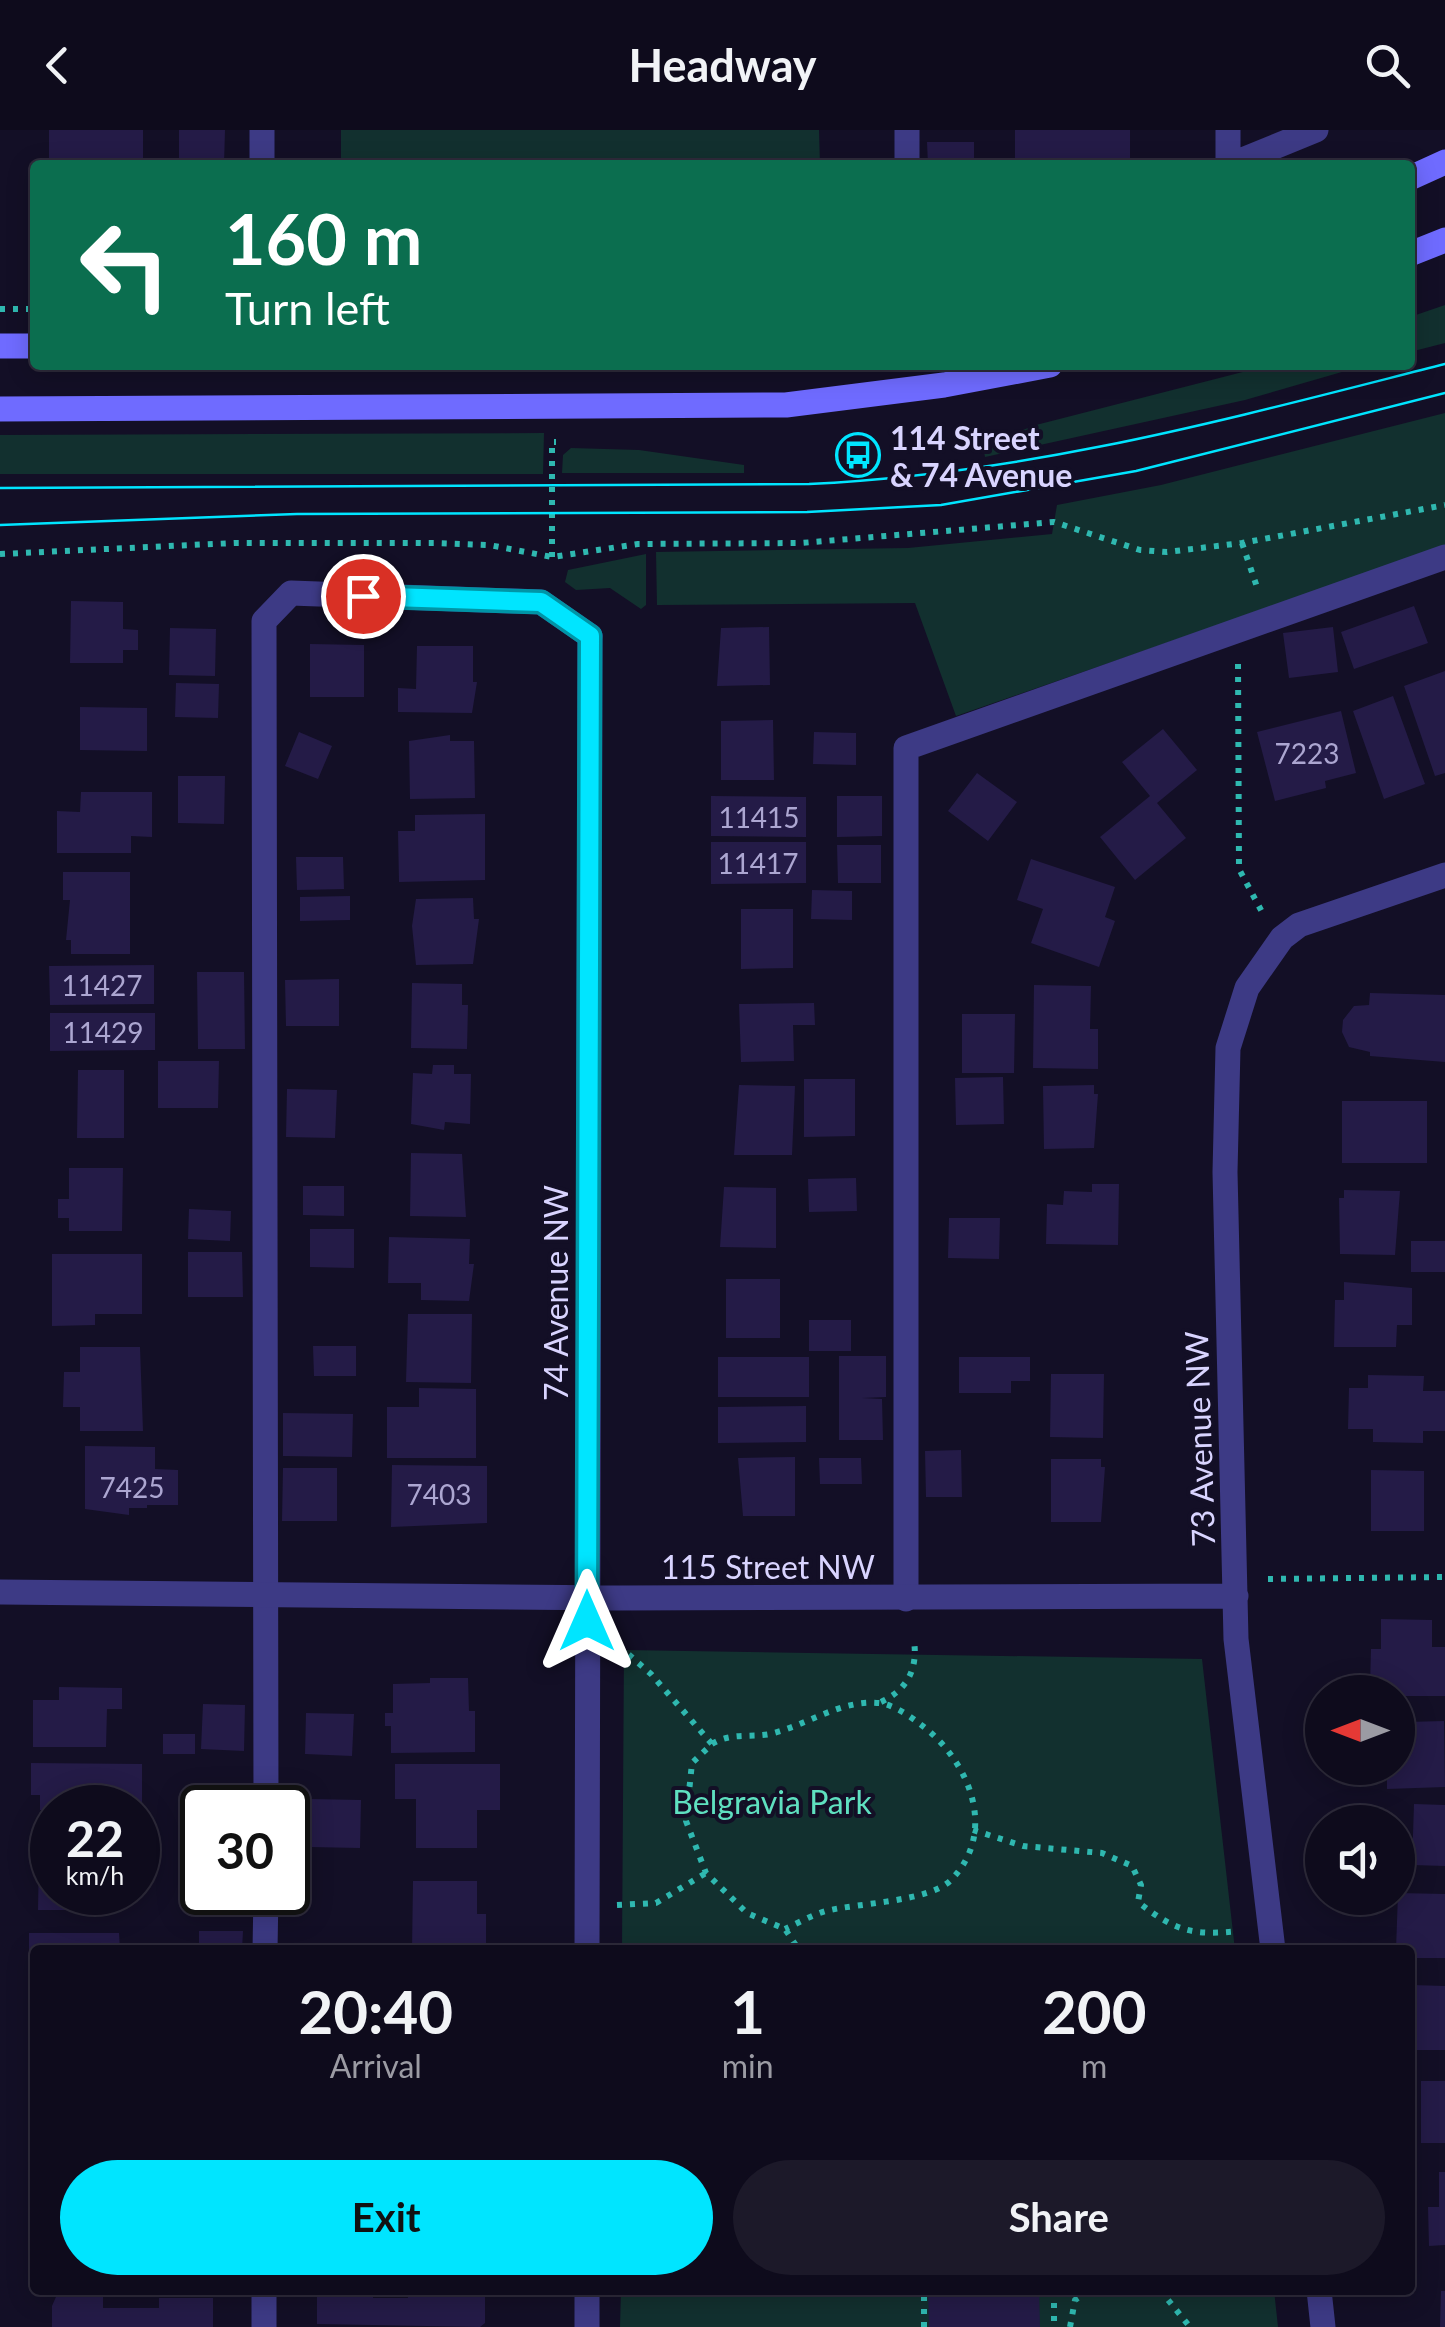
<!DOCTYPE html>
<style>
body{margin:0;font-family:Lato,sans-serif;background:#1c1929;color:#f1f3f6;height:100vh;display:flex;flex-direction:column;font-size:38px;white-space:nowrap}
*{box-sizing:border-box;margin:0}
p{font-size:32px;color:#9b9ba3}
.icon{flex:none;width:55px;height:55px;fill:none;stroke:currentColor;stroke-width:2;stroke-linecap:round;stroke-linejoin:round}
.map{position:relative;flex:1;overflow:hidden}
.sheet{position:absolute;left:30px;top:1815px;width:1385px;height:350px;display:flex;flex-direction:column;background:#0e0b1c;border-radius:10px;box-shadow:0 5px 25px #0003,0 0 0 2px #2e2b3b}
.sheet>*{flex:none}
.hud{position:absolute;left:30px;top:30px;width:1385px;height:210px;border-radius:10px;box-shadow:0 5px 25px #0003,0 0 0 2px #2e2b3b;background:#0b6e4f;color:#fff;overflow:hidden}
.needle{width:65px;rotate:270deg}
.buttons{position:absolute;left:1305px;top:1545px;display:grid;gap:20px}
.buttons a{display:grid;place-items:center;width:110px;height:110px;border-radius:50%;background:#0e0b1c;box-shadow:0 5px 25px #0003,0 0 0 2px #2e2b3b;font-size:50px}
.speed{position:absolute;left:30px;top:1655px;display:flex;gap:20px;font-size:50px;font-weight:700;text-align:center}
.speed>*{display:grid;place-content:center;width:130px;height:130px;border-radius:50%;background:#0e0b1c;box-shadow:0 5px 25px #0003,0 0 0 2px #2e2b3b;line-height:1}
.speed small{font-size:25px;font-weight:400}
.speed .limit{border:5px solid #111;border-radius:15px;background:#fff;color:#111}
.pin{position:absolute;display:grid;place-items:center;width:85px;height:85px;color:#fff;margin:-42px;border:5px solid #fff;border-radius:50%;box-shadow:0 2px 10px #0007}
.me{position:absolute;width:110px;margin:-55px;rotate:0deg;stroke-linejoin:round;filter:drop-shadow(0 0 8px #0008)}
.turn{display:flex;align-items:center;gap:35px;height:210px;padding:0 30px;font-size:45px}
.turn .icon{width:130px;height:130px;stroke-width:2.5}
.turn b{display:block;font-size:70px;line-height:85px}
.eta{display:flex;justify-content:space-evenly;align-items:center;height:170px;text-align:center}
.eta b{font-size:60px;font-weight:700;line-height:70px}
.action{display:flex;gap:20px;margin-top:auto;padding:20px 30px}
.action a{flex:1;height:115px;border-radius:60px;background:#00e5ff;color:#111;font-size:40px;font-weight:700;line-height:115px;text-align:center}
.action a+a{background:#1c1929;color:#f1f3f6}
header{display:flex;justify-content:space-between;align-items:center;height:130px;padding:0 30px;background:#0e0b1c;font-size:45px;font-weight:700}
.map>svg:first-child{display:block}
.green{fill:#12302f}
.building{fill:#241b47}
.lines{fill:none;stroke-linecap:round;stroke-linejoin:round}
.path{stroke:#2fb8b0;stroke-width:6;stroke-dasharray:5 8;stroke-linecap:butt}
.lane{stroke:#3d3a85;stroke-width:25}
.street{stroke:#3d3a85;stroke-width:25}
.secondary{stroke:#6f6bff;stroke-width:25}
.tram{stroke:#00e5ff;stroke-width:2.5}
.route-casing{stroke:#0095a6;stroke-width:25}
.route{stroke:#00e5ff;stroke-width:18}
.labels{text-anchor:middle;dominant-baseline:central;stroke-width:8;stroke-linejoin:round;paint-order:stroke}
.number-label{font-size:28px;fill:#aca6d1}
.poi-label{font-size:32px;font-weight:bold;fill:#d9d4ff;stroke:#130f26;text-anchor:start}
.street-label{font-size:32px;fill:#d9d4ff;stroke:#130f26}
.park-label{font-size:32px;fill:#5fe0c0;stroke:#130f26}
</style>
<header><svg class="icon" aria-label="back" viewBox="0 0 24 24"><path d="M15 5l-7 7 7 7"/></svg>Headway<svg class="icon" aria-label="search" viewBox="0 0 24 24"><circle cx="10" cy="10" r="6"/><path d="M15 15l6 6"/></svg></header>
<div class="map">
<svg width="1445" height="2197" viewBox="0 0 1445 2197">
<rect width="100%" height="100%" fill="#130f26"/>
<path class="green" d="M341,0H819L820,35H341Z
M1445,175V213L1410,222V187Z
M1270,235H1366L1245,270L985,327L983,315L1036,295Z
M1445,283V416L956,586L915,473L657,475L656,422L908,418L1052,404L1057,375L1161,355Z
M544,303L543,344H0V305Z
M571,318L639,320L744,335V343H562L563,325Z
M646,424V475L641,479L610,458L576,460L565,452L568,440Z
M624,1520L1202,1529L1235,1820H622Z
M621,2160H1274L1278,2197H620Z"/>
<path class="building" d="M49,0H143V35H49Z
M179,0H225L224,35H179Z
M1015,0H1130V35L1015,32Z
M927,12H974V35H928Z
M71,471L123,472V499L138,500V520H123V533H70Z
M1414,476L1428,513L1354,539L1341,502Z
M769,497L770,555L717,556L721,498Z
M1333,497L1338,542L1289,548L1283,503Z
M170,498L216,499L215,546L169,545Z
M310,514L364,515V567H310Z
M417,516H473V552H477L472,583L398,582V558L416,559Z
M1445,541V643L1435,646L1404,556Z
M176,553L219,554L218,588L175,587Z
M1393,566L1425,654L1384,669L1353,581Z
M80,577L147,578V621L80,620Z
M1341,581L1356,643L1325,651L1326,658L1275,671L1257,602Z
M773,590L774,650H721V591Z
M1163,599L1197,640L1157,673L1186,708L1135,750L1100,707L1150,666L1122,632Z
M299,602L332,616L318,649L285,636Z
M814,602L856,603V635L813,634Z
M450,605V611H474L475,668L410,669L409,611Z
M977,643L1017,672L988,711L948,681Z
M178,646H225L224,694L178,693Z
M81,662H152V707L131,706V723H57V681L80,682Z
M711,666L806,667V707L711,706Z
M837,666H882V706L837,707Z
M485,684V750L399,752L398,701H415V685Z
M711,712H806V753L711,754Z
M837,715H881V753H838Z
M296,727H343L344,759L297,760Z
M1031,729L1115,757L1105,787L1115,791L1099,837L1031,813L1043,779L1017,770Z
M63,742H130V824H71V810H66L70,770H63Z
M812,760L852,761V790L811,789Z
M350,766V790L300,791V767Z
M473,768L474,789H479L473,834L416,835L412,796L416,769Z
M741,779H793V838L741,839Z
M154,835V874L50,875L49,836Z
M197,842H244L245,919H198Z
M339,849V896H286L285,850Z
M412,853L462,854V875H468L467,919L411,918Z
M1034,855L1091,856L1090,899H1098V939L1033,938Z
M1370,863L1445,865V932L1370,926V922L1349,917L1342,902L1343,890L1354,876L1369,875Z
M814,873L815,895H793L794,931L741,932L739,874Z
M50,883H155V920L50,921Z
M962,884H1015L1014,943H962Z
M158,931H219L218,978H158Z
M433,935H454V944H471L470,994L445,992L444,1000L411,994L413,943L432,944Z
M78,940H124V1008H77Z
M1003,947L1004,994L956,995L955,948Z
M804,949H855V1006L804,1007Z
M739,955L795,956L792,1025H734Z
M1094,955V964H1098L1094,1018L1044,1019L1043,956Z
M287,959L337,960L335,1008L286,1007Z
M1342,971H1427V1033H1342Z
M411,1023L462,1024L466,1087L410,1086Z
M69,1038H123L122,1101H69V1088H58V1069H69Z
M856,1048L857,1081L809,1082L808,1049Z
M1092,1054H1119L1118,1115L1046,1114L1047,1074L1063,1075L1064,1061L1092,1062Z
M303,1056H344V1086L303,1085Z
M724,1057L776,1058V1118L720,1117Z
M1344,1060L1400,1061L1395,1125L1340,1124L1339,1068H1344Z
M189,1079L231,1081L230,1111L188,1109Z
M949,1088H1000L999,1129L948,1128Z
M310,1099H354V1138L310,1137Z
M389,1107L470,1109L469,1134H474L469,1171L421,1170V1153H388Z
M1411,1111H1445V1142H1411Z
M188,1122H242L243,1167H188Z
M52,1124H142V1184H95V1195L52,1196Z
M726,1149H780V1208H726Z
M1344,1152L1412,1158V1195H1397L1396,1217H1334L1335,1170H1344Z
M408,1184H472L471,1253L406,1252Z
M809,1190H851V1221H809Z
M313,1216H356V1246H314Z
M80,1217H140L143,1301H80V1277H63L64,1242H80Z
M839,1226H886V1267L862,1268L882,1269L883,1310H839Z
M718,1227H809V1267H718Z
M959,1227H1030V1251H1011V1263H959Z
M1051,1244H1104L1103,1308L1050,1307Z
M1368,1245L1424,1246L1423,1261H1445V1301H1423V1313L1373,1312V1299H1348L1349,1258H1368Z
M419,1258L476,1259V1328H387V1277H419Z
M806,1276V1312L718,1313V1277Z
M283,1283L353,1284L352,1327L283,1326Z
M85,1316L155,1317V1339L178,1340V1375H147V1378H129V1385L85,1379Z
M961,1320L962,1367H926L925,1321Z
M795,1327V1386H743L738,1328Z
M819,1328H861L862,1354H820Z
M1051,1329H1101V1337H1105L1101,1392H1051Z
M392,1335L487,1336V1393L391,1397Z
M283,1338H337V1391H282Z
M1371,1340L1424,1341V1401H1371Z
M1381,1489L1432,1490V1517H1445V1566H1398L1395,1557L1370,1556L1371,1519H1381Z
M430,1548H468L469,1581H475V1622L391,1623V1596H385V1583H393V1554L430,1553Z
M59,1557L122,1558V1579H107L106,1617H33V1570H59Z
M203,1574L245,1575L244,1621L201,1619Z
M306,1583L354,1584L352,1626L305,1624Z
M1444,1591L1445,1657L1387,1659V1638H1398V1602H1406V1592Z
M163,1604H195V1624H163Z
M31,1633L142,1634V1707H138V1678H52V1707H46V1680H40V1665H31Z
M395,1634H500V1680H477V1718H416V1669H395Z
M197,1655L238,1656V1665H245V1678H202V1708H196Z
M310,1669L361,1670L360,1718L310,1717Z
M1414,1674L1445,1675V1736L1412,1735Z
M39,1726H52V1762H122V1780H38Z
M413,1751H477V1784H486V1820H412Z
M221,1762H248V1772L221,1771Z
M1398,1763L1445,1764V1828H1410V1820H1396Z
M199,1801H243L242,1820H199Z
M29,1803H119L120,1820H35V1846H29Z
M1412,1855L1445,1856V1920H1410Z
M1421,1951H1445V2013H1421Z
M1439,2042H1445V2115L1429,2116L1428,2077H1439Z
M59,2160H103V2178H159V2168H213V2197H52V2176Z
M317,2160H373V2168H408L407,2160L485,2162V2193L480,2197L317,2194Z
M928,2160H1039L1040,2197H929Z
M1441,2161H1445V2197H1440Z"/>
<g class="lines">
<path class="path" d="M0,179H35
M1242,413L1258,460
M0,424L234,413H435L489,415L552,427L638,414L801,413L1054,392L1140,420L1167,422L1242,413L1445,375
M552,427V312H556
M1238,534L1239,739L1262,782
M1268,1449L1445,1447
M619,1516L651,1544L712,1614L692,1633L686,1691L706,1743L747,1783L785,1799L799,1820
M881,1572C907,1560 918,1539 914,1511
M712,1614C732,1602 749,1608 770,1604C805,1596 842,1569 879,1573C892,1574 910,1586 920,1594C967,1628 1000,1700 951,1750C929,1772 857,1773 826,1781C812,1785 798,1793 785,1799
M973,1700L1023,1716L1102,1723L1132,1736L1141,1755L1138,1772C1175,1801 1192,1806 1239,1801
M617,1775L656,1773L706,1743
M1054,2160V2197
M1160,2160L1190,2197
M924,2197V2160
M1070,2197L1075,2170L1090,2160"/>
<path class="lane" d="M262,0V35
M907,35V0
M906,1469V618L1445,427
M266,1678L264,491L291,463L541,472L590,506
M265,1820L266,1762
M264,2197V2160"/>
<path class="street" d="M1228,0V35
M1230,35L1316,0
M0,1462L619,1468L1236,1466
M587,1820L590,506
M1273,1820L1236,1509L1225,1042L1228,918L1247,858L1282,808L1299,795L1445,745
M587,2160V2197
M1319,2160L1323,2197"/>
<path class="secondary" d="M1410,48L1445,32
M1410,124L1445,110
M0,216H35
M0,279L786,275L944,255L1050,235"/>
<path class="tram" d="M0,358L809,354C1034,343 1228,289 1445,234
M0,395L297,384L807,382L941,375L1136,341L1445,263"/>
</g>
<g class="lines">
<g class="route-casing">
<path id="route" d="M363,466L541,472L590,506L587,1491"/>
</g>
<use href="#route" class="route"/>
</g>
<defs>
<g id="bus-ring" transform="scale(2.25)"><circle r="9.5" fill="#130f26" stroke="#00e5ff" stroke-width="1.5"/><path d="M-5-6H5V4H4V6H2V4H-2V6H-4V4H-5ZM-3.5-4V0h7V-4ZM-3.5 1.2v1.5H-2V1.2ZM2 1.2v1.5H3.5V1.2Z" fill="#00e5ff"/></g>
</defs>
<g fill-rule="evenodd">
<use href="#bus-ring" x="858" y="325"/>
</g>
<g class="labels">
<g class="number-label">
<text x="1307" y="623">7223</text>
<text x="759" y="687">11415</text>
<text x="758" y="733">11417</text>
<text x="102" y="855">11427</text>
<text x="103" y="902">11429</text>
<text x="132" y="1357">7425</text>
<text x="439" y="1364">7403</text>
</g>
<g class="poi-label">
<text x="890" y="307">114 Street<tspan x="890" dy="37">&amp; 74 Avenue</tspan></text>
</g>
<g class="street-label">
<text transform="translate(555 1163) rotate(-90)">74 Avenue NW</text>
<text transform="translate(1199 1309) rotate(-92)">73 Avenue NW</text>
<text x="768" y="1436">115 Street NW</text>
</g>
<g class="park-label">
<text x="772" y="1671">Belgravia Park</text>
</g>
</g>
</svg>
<div class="buttons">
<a><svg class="needle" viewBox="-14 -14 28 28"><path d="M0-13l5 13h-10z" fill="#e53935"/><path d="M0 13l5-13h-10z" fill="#9b9ba3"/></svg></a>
<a><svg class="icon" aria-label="sound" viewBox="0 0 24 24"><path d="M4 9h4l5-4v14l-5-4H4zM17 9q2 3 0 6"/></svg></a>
</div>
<div class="speed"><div>22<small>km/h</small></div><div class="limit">30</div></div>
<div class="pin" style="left:363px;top:466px;background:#d93025"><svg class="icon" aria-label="arrive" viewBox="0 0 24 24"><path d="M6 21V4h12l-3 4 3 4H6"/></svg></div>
<svg class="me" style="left:587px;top:1491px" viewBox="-20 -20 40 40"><path d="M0-17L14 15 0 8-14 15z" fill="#00e5ff" stroke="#fff" stroke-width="4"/></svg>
<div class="hud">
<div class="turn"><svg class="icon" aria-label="left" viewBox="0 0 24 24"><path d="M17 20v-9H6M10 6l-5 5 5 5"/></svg><div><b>160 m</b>Turn left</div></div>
</div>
<section class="sheet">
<div class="eta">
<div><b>20:40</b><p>Arrival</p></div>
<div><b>1</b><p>min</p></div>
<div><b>200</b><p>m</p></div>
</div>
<div class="action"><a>Exit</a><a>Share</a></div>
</section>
</div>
